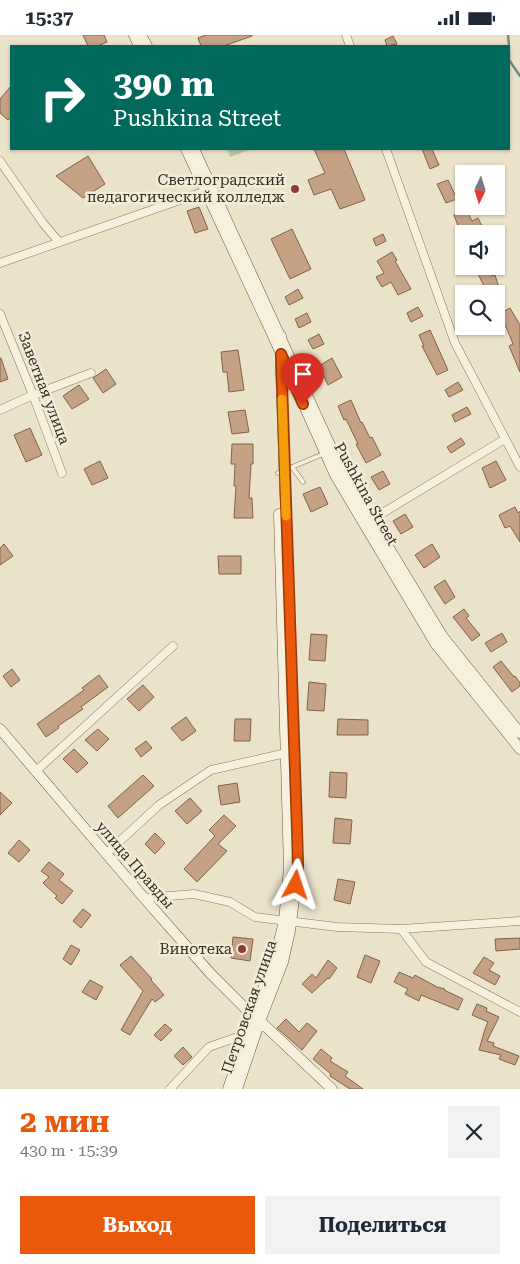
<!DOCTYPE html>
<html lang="ru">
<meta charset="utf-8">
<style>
body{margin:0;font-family:"Roboto Serif",serif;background:#f2f2f3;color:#1f2937;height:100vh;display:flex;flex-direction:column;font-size:19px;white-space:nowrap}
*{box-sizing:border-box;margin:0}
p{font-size:16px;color:#747a83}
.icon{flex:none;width:28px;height:28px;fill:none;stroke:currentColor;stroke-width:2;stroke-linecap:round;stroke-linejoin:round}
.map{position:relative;height:1054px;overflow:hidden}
.side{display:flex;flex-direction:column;background:#fff;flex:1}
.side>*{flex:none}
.banner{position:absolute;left:10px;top:10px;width:500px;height:105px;border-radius:0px;box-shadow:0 1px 4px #0004;background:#00695c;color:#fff;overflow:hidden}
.needle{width:32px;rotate:184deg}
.tools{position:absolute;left:455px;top:130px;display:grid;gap:10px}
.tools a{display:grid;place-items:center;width:50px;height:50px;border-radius:0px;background:#fff;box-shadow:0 1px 4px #0004;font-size:25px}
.pin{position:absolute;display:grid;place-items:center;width:42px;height:42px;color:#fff;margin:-51px -21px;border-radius:50% 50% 50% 0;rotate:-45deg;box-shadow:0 0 5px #0007}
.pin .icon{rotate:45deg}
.me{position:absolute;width:55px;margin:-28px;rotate:5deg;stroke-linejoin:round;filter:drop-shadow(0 0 4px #0008)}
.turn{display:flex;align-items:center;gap:18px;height:105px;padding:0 20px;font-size:22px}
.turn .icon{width:65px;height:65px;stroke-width:2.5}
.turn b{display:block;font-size:35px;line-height:42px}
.round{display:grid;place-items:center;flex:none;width:52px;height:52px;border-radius:0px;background:#f2f2f3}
.summary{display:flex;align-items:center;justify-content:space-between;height:85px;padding:0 20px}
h1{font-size:30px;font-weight:700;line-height:38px;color:#ea580c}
.action{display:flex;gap:10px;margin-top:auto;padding:10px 20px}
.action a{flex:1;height:58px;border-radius:0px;background:#ea580c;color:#fff;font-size:20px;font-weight:700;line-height:58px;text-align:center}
.action a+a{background:#f2f2f3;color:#1f2937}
.status{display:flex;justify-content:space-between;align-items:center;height:35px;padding:0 25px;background:#fff;direction:ltr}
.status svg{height:14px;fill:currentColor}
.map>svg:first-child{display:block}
.green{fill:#c1c89e}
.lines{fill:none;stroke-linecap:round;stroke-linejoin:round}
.stream{stroke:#718d88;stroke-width:2.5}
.building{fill:#c5a284;stroke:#826248}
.lane-casing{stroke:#857660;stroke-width:5}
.street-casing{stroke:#857660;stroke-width:9}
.secondary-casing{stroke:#675743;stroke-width:11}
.lane{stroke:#f6f0dc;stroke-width:4}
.street{stroke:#f6f0dc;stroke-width:8}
.secondary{stroke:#f6f0dc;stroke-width:10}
.route-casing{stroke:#983908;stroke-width:12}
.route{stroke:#ea580c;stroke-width:9}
.slow{stroke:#f59e0b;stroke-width:9}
.poi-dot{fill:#8e3a36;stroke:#f3ecd9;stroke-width:2}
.labels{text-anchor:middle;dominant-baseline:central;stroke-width:5;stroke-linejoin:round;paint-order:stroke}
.poi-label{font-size:15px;fill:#372d22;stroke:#f3ecd9;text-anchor:end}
.street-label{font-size:15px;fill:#372d22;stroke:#f3ecd9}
</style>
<div class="status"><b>15:37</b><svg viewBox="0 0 49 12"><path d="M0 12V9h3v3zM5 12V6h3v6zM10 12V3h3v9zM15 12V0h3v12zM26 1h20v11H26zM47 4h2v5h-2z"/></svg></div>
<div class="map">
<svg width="520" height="1054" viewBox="0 0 520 1054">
<rect width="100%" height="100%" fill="#ebe2ca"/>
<path class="green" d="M227,114H251L230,122Z"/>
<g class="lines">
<path class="stream" d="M508,0L509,11
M509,17V25L520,41"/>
</g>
<path class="building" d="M83,0H104L107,7L98,11H88Z
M206,0H252V1L224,11H201L198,3Z
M393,1L397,9L387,11L385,5Z
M11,51V82L8,85L0,78V64Z
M314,114H344L365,165L340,174L331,154L314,160L308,145L325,138Z
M422,114H432L439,130L430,134Z
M88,121L105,149L83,163L56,141Z
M448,145L457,164L446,168L437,149Z
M199,172L208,194L195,198L187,176Z
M466,174L472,186L478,183L484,195L477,199H461L454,180Z
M292,194L311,234L290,244L271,204Z
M383,199L386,206L376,211L373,204Z
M392,217L397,225L395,226L411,254L398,260L391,247L382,252L376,242L384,238L377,226Z
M474,231H487L492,241L495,240L501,259H488Z
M298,254L303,263L289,270L285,262Z
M418,272L423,281L411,287L407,278Z
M510,273L520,290V337L509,311L513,309L507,294L499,279Z
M307,278L311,287L299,293L295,284Z
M430,295L448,335L437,340L422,311H424L419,300Z
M319,299L324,309L313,314L308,305Z
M238,315L244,355L229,357L227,337H223L221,317Z
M0,323H1L8,344L0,347Z
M332,323L342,342L328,350L319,331Z
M106,334L116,349L103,358L93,343Z
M458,347L463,355L449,362L445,355Z
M79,350L89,364L72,374L63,361Z
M351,365L361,388L362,387L370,403L372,402L381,420L366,428L356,409H358L346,384L344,385L338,371Z
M467,372L471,379L455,387L452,380Z
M245,375L249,397L232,399L228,377Z
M30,393L42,420L26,427L14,400Z
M461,403L465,409L451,418L447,412Z
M232,409H253V429H251L249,463H252L253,483H234L236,451H234L235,429H231Z
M100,426L108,443L92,450L84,434Z
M496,426L506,445L490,453L482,433Z
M383,436L390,449L379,455L371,442Z
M320,452L328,469L311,477L303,459Z
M515,472L518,478L520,476V507L510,491L505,493L499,480Z
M405,479L413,492L401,499L393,486Z
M4,509L13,521L0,530V513Z
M432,509L440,522L424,533L415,520Z
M218,521H241V539H219Z
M445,545L455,562L445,569L434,552Z
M464,574L469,581L466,583L480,600L472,606L453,582Z
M502,598L507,607L491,617L485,608Z
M311,599L327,600L325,626L309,625Z
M501,626L514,642L515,641L520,648V651L512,657L493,632Z
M12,634L20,645L11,652L3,641Z
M99,640L108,652L81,672L83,674L58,691L59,693L46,702L37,689L84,655L82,653Z
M309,647L326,649L324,676L307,675Z
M143,650L154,662L139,676L127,664Z
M186,682L196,696L182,706L171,693Z
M235,684H251L250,706H234Z
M338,684L368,685V700H337Z
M98,694L109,704L97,716L85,705Z
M146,706L152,713L141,722L135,714Z
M74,714L88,728L77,738L63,724Z
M330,737L347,738L346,763L329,762Z
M143,740L154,751L118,783L108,771Z
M237,748L240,767L221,770L218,751Z
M0,757L12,768L0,780Z
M190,763L202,776L187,789L175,776Z
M224,780L236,791L218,809L227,816L197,847L184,834L215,801L209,795Z
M335,783L352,785L350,809L333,808Z
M155,798L165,808L155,819L145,809Z
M19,805L30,815L19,827L8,818Z
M49,827L64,839L59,845L73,856L62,869L55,863L57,861L43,848L49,842L41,836Z
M338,844L355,847L350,869L334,865Z
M83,874L91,880L81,893L73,886Z
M233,902L253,904L250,926L231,923Z
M520,903V914L496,916L495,904Z
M71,910L80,915L71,930L63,924Z
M365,920L380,926L371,948L357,942Z
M131,921L152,944L151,945L164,960L155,967L152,964L130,1000L121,995L143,956L120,930Z
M484,922L494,928L489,935L500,941L495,950L473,938Z
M328,925L337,933L329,944L328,943L312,958L302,949L312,939L316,943Z
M399,937L413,943L415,940L437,952L445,954L444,955L463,964L458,975L421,960L419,966L405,959L408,954L394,947Z
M90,945L103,952L96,965L82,957Z
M477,969L487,973L486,976L499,982L487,1006L494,1008L493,1011L519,1021L515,1030L499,1024L501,1020L479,1015L485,994L488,987L472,980Z
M286,984L299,997L307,988L317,996L302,1015L277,993Z
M165,989L172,995L161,1006L154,1000Z
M183,1012L192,1022L183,1030L174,1021Z
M321,1014L332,1023L330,1026L348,1037L345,1041L363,1054H350L330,1041L331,1039L313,1024Z"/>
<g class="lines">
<g class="lane-casing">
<path id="lane" d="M292,432L303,447
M278,438L323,419"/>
</g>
<g class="street-casing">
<path id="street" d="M346,0L350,11
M386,114L455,308L520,432
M0,126L43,188L59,207
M0,228L206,156
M0,279L33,360L62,438
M0,375L33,360L91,338
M366,481L381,479L505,404
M36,736L173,611
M106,819L159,770L211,735L286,718
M144,863L194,859L230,867L255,882L337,892L401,894L520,886
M401,894L426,927L520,977
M170,1054L209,1012L246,999"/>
</g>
<g class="secondary-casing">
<path id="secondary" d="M134,0L139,11
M141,0L147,11
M186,114L274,303L335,440L435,608L520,714
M194,114L341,434L443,602L520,698
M0,694L144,863L210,938L253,981L260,986L332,1054
M228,1054L253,981L276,919L284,886L289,833L279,479
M237,1054L260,986L283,927L290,896L298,832L281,339V301"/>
</g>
<use href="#lane" class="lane"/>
<use href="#street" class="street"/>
<use href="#secondary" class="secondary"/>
</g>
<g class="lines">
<g class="route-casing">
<path id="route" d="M296,850L298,832L297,794L281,319L303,369"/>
</g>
<use href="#route" class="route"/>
<path class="slow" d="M282,364L286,481"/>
</g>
<g class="poi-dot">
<circle cx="295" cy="154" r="5"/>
<circle cx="242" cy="914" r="5"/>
</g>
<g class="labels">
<g class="poi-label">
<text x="285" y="145">Светлоградский<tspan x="285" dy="17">педагогический колледж</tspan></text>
<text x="232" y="914">Винотека</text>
</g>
<g class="street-label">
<text transform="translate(44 353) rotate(69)">Заветная улица</text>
<text transform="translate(366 459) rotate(61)">Pushkina Street</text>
<text transform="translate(135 830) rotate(49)">улица Правды</text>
<text transform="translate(249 972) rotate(-71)">Петровская улица</text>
</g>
</g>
</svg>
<div class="tools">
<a><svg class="needle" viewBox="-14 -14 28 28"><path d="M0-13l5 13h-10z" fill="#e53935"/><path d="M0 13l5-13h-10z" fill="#747a83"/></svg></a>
<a><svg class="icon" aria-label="sound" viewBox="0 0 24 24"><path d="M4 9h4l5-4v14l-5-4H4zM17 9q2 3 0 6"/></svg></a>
<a><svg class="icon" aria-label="search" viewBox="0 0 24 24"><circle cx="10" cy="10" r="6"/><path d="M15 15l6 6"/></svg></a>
</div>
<div class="pin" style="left:303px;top:369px;background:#d93025"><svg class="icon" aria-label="arrive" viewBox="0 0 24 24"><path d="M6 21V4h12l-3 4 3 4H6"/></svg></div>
<svg class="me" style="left:296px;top:850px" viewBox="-20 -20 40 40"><path d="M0-17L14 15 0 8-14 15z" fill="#ea580c" stroke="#fff" stroke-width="4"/></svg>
<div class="banner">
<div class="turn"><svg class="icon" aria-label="right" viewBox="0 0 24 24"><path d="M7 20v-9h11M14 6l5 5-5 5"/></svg><div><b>390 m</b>Pushkina Street</div></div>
</div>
</div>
<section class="side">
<div class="summary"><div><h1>2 мин</h1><p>430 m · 15:39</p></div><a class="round"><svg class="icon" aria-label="close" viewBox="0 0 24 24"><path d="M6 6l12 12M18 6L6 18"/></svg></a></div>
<div class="action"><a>Выход</a><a>Поделиться</a></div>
</section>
